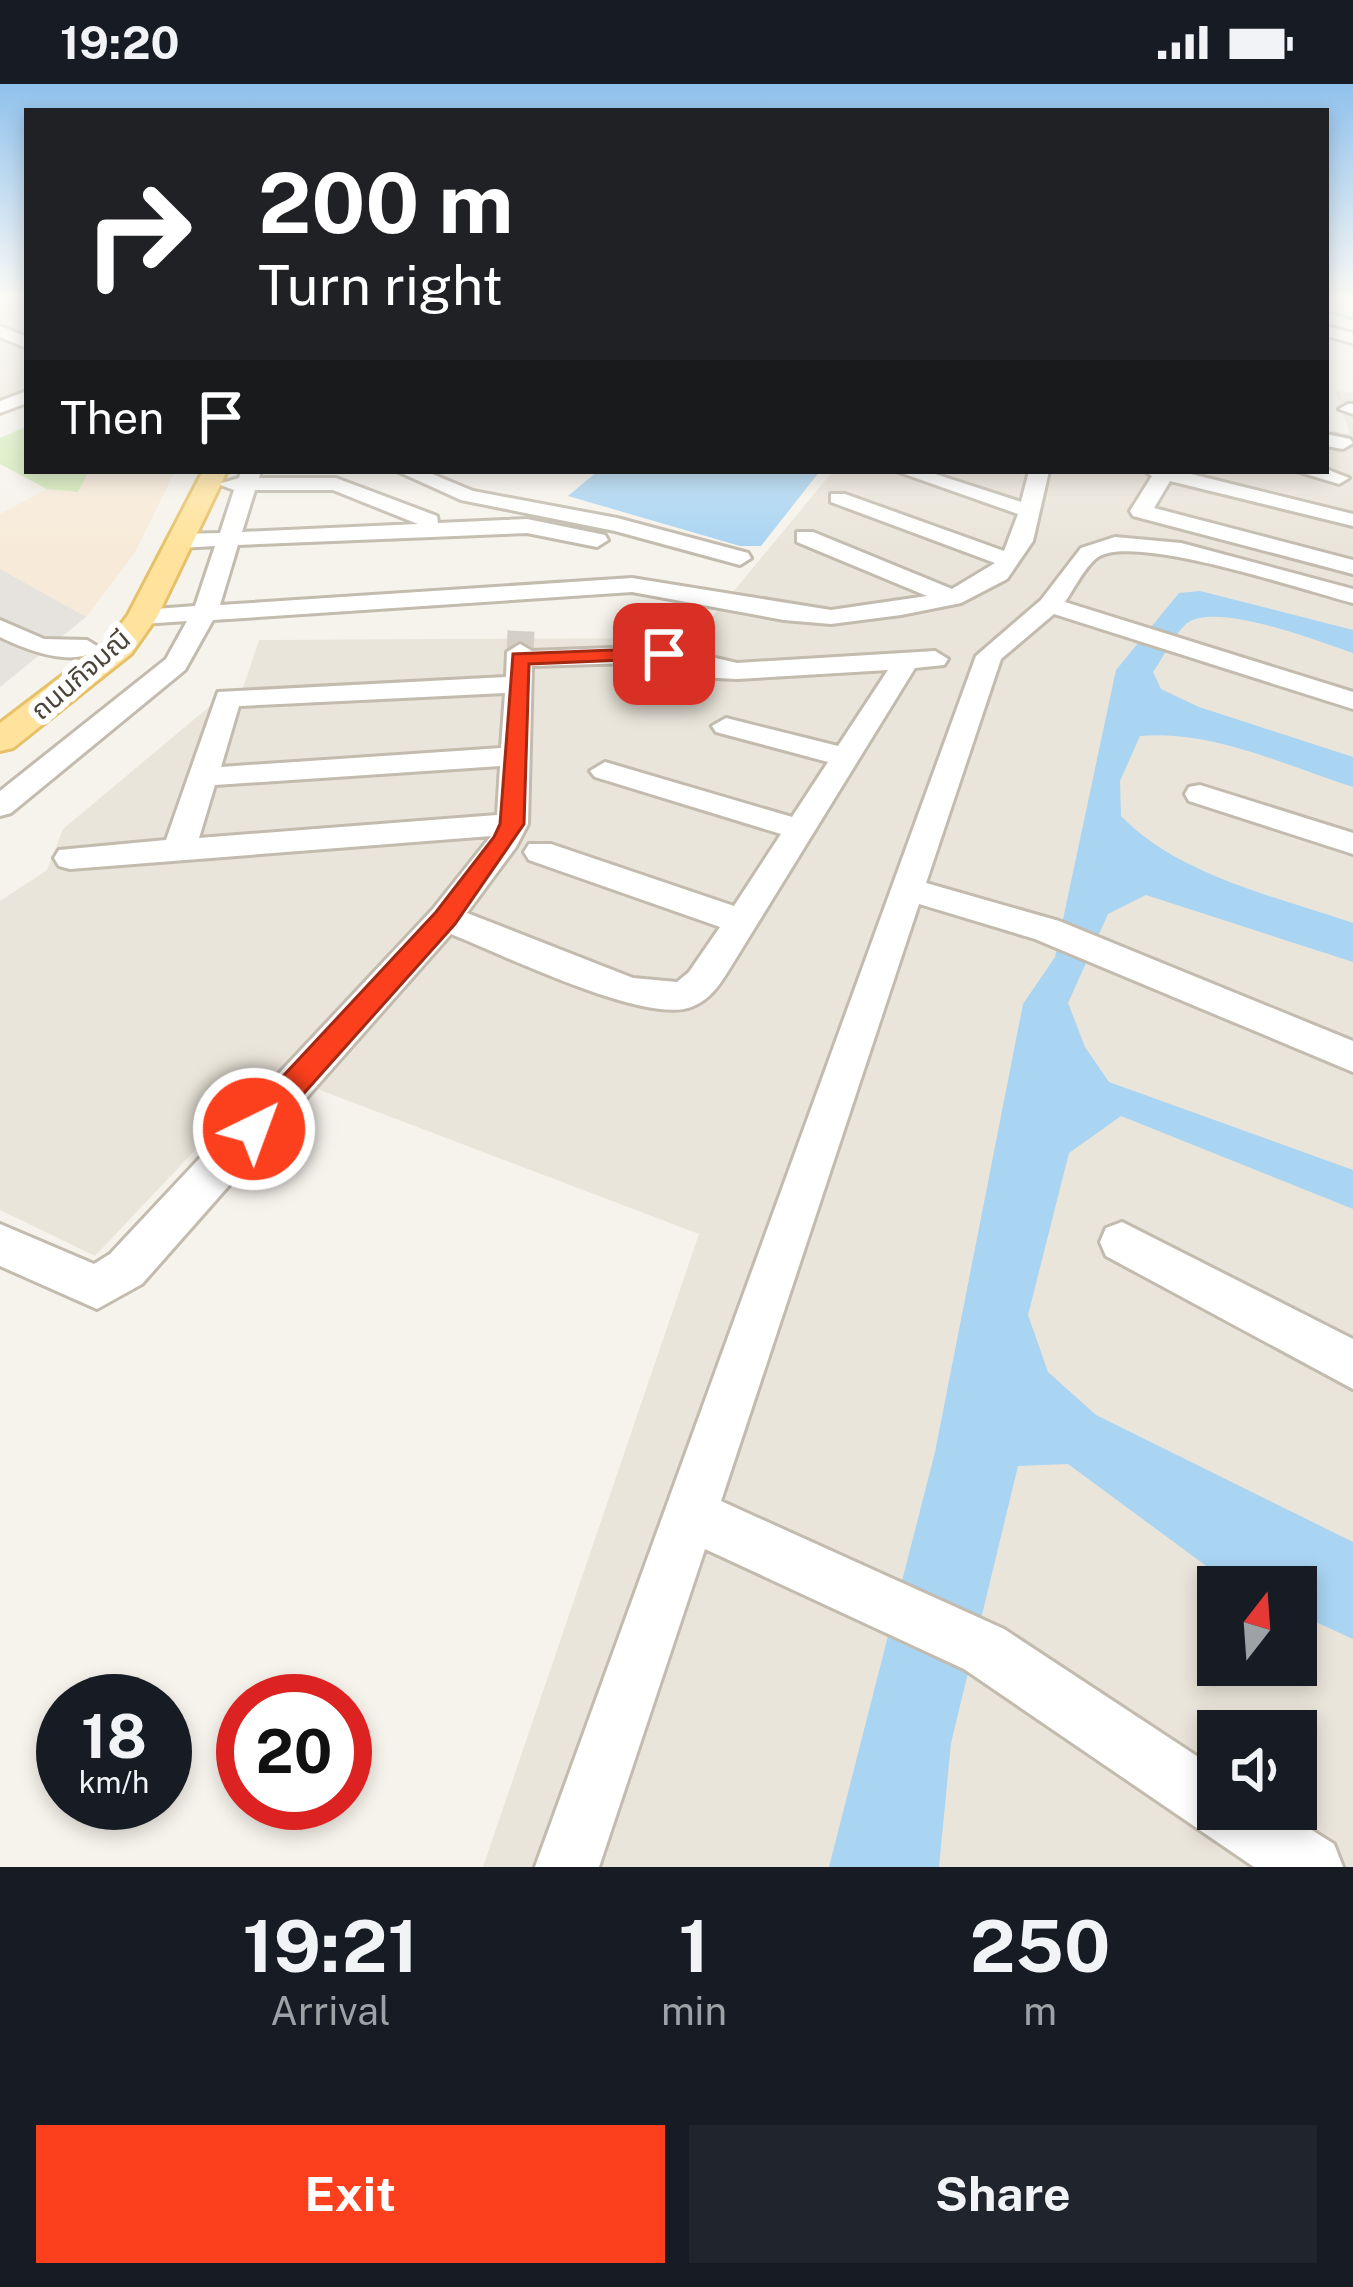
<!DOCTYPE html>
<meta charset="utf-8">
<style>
body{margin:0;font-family:"Public Sans","Noto Sans Thai",sans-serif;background:#20242c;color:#f1f3f6;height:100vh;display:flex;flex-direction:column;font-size:45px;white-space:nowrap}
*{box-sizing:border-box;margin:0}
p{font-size:39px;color:#9ea1a6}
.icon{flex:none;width:66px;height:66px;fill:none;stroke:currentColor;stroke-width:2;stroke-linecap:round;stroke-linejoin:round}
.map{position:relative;height:1783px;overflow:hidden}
.side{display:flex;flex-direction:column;background:#171b24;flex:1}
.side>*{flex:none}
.banner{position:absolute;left:24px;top:24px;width:1305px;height:366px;border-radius:0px;box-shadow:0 6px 18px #0003;background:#202124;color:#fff;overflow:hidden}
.needle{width:78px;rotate:17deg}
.tools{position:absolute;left:1197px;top:1482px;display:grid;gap:24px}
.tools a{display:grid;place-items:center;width:120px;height:120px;border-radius:0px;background:#171b24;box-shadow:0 6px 18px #0003;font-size:60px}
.speed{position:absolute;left:36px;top:1590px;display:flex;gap:24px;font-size:60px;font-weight:700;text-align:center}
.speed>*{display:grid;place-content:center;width:156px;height:156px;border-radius:50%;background:#171b24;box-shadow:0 6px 18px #0003;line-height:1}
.speed small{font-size:30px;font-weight:400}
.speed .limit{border:18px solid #d22;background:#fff;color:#111}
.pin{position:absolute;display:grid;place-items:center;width:102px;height:102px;color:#fff;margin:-51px;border-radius:24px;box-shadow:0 6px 18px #0006}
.me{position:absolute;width:132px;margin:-66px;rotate:42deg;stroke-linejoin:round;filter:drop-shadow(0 0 9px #0008)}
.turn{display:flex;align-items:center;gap:42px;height:252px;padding:0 36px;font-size:54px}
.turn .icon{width:156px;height:156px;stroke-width:2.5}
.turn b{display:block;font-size:84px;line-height:102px}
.then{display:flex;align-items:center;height:114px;padding:0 36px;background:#0003;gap:24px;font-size:45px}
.eta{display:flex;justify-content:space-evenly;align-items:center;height:204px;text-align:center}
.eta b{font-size:72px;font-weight:700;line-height:84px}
.button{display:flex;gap:24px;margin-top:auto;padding:24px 36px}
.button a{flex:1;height:138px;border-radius:0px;background:#fc3f1d;color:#fff;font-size:48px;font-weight:700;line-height:138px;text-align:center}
.button a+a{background:#20242c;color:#f1f3f6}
.status{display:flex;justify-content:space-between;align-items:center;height:84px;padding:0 60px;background:#171b24;direction:ltr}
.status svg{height:33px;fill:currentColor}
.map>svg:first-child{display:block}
.residential{fill:#eae5da;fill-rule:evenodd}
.commercial{fill:#f7ead8}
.industrial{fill:#e6e2dd}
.green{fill:#d2eab5}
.water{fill:#a9d4f2}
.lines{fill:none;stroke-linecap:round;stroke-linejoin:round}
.stream{stroke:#a9d4f2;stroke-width:3}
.minor-tunnel{stroke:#d4d0c8;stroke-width:27;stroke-dasharray:27 14;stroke-linecap:butt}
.minor-casing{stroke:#c2bbae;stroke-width:6}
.major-casing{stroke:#e6c16a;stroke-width:6}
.minor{fill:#fff;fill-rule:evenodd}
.major{fill:#ffe39c;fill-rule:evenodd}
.route{fill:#fc3f1d;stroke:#a42913;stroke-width:3}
.labels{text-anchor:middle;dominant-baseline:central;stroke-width:12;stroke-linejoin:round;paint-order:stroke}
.far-street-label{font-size:27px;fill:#4b4439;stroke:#fff}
</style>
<div class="status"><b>19:20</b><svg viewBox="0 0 49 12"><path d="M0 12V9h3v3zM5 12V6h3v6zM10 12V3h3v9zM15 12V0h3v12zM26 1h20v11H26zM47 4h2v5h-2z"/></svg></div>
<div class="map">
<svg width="1353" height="1783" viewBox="0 0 1353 1783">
<rect width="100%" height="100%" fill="#f6f3ec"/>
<path class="residential" d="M0,216H27V313L0,326Z
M1335,307L1353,309V1783H483L699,1150L270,987L95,1172L0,1126V817L47,786L63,745L228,607H242L259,556L695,554L833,387H1326V346L1350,350ZM1218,1503H1296V1581H1218ZM1218,1647H1296V1725H1218Z"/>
<path class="commercial" d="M89,387H175L134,470L86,533L0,485V430L47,405L78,408Z"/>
<path class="industrial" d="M0,485L86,533L0,603Z"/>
<path class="green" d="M27,342V387H89L78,408L47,405L0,380V354Z"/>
<path class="water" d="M598,387H820L761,462H740L568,412Z
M1200,507L1353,546V569C1321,558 1213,516 1186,540C1173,552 1163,574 1153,588L1161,605L1199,623L1353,673V703C1287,682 1211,645 1140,652L1120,697L1121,732C1179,792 1275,812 1353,839V878L1146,811L1108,830L1068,919L1085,963L1109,998L1353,1086V1125L1121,1032L1069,1069L1028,1231L1048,1288L1096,1331L1353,1458V1555L1296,1529V1503H1240L1228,1498L1068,1380L1018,1382L951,1659L939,1783H829L935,1368L1023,920L1055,873L1116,586L1179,509Z"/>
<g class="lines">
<path class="stream" d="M1326,227L1353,235"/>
<path class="minor-tunnel" d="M520,568L521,547"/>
<g class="minor-casing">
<path id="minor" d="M0,242L27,253V264L0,253Z
M1326,242L1353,249V259L1326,252Z
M27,307V319L0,329V317Z
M1348,320H1353V330L1339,325Z
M1326,350L1350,355L1353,359L1343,365L1326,362Z
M1326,385L1349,394L1339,400L1296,387Z
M241,387H261L259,394H336L437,432L438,439L527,435L605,451L608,456L597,463L527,449L238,461L220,521L632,494L831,526L927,512L797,458V448H813L952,505L995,479L831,418V410H845L1004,467L1018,430L896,387H926L1021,418L1029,387H1049L1033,457L1007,495L961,519L901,531L831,540L784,536L632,508L213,536L185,586L11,729L0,732V707L166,575L187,537L142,540L130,533L142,526L195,522L215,462L180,464L169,457L180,450L220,449L234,406L218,400L239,394ZM255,406H333L418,440L242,448Z
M397,387H425L473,407L617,434L748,469L751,474L740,481L615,447L461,416Z
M1145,387H1179L1353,430V442L1170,397L1154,424L1353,476V490L1133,432L1130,427L1152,392Z
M1115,453L1181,459L1353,505V519C1306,507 1135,449 1098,473C1085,482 1074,505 1065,518L1353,608V625L1054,530L1001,575L926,799L1059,837L1353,957V988L1035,855L919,820L721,1417L1004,1545L1218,1686V1725H1278L1334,1760L1343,1783H1254L964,1585L705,1465L599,1783H535L976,572L1041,516L1081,464Z
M0,536L44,555L87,556L100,564C74,585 27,566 0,553Z
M520,560L532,567L664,562L737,579L935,567L948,575L944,581L915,584L735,876C723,895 713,915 691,923C646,941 499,869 451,850L142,1200L97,1225L0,1182V1140L94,1180L110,1170L433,825L491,752L70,785L59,782L54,774L59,766L166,756L218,608L506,593L507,568ZM662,578L716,594L737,595L888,586L838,662L726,634L712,642L716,648L828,678L792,733L605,678L590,687L595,693L781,750L734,822L551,760H529L524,768L529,776L720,843L689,888L677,898L633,894L467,829L516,763L528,740L532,582ZM505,609L501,664L221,683L239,622ZM500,682L497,731L199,754L215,701Z
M1200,701L1353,749V770L1189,717L1185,710L1189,703Z
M1122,1138L1353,1255V1305L1106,1172L1100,1158L1106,1144Z"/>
</g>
<g class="major-casing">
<path id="major" d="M203,387H227L157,533L131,570L13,664L0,667V639L109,556L128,531Z"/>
</g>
<use href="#minor" class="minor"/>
<use href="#major" class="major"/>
</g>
<linearGradient id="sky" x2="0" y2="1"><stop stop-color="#8fc1ec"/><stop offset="0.46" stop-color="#fbfaf6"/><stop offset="1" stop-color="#fbfaf6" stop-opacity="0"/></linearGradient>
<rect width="1353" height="465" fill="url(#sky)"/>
<path class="route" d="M664,564L671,566V574L529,580L524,740L455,840L264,1054L254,1058L243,1054L238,1045L243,1035L436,828L494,753L500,740L513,570Z"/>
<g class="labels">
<g class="far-street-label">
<text transform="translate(80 590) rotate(-41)">ถนนกิจมณี</text>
</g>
</g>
</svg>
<div class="tools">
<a><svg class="needle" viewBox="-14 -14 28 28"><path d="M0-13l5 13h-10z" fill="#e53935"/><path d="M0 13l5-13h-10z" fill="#9ea1a6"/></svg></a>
<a><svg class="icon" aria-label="sound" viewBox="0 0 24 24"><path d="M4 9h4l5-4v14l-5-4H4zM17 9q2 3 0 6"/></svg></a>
</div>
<div class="speed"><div>18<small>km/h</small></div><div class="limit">20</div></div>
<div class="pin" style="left:664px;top:570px;background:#d93025"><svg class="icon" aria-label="arrive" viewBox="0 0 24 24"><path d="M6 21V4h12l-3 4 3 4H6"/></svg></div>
<svg class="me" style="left:254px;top:1045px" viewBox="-20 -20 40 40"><circle r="17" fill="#fc3f1d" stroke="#fff" stroke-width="3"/><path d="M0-11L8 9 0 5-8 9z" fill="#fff"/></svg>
<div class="banner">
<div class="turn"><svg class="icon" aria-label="right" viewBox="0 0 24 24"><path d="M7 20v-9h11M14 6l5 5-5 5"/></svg><div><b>200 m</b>Turn right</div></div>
<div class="then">Then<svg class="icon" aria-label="arrive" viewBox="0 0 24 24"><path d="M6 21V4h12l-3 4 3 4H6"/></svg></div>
</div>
</div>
<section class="side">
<div class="eta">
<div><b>19:21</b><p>Arrival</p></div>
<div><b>1</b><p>min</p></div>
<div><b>250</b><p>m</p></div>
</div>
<div class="button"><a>Exit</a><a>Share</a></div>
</section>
